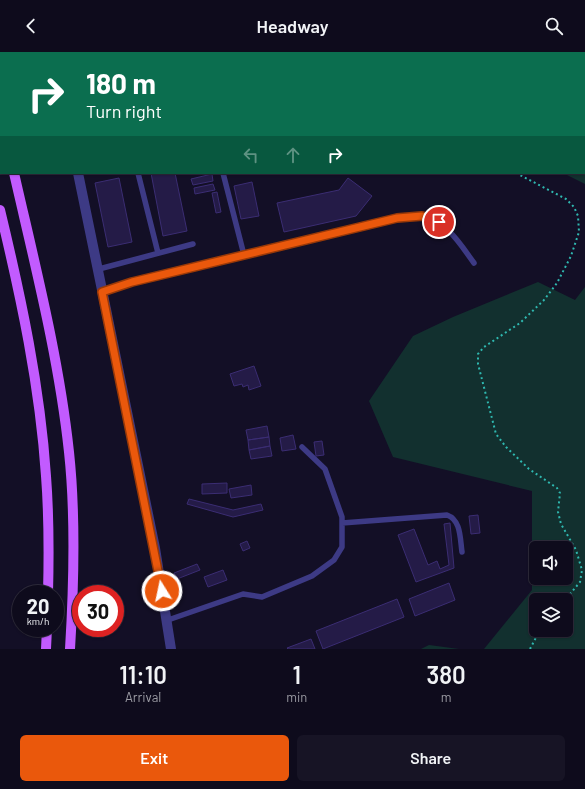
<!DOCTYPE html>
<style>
body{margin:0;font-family:Barlow,sans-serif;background:#171425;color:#f1f3f6;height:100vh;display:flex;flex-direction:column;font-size:15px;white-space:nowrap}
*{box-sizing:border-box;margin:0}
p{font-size:13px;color:#9b9ba3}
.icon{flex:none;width:22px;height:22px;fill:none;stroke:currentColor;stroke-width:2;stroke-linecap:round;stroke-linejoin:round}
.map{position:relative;height:597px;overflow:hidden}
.sheet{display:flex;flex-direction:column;background:#0e0b1c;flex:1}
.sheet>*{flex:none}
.top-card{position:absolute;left:0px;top:0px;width:585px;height:122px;box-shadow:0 1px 3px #0004,0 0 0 1px #2e2b3b;background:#0b6e4f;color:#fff;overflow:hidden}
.fabs{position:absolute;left:529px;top:489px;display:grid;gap:8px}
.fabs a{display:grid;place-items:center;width:44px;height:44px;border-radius:6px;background:#0e0b1c;box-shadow:0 1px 3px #0004,0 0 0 1px #2e2b3b;font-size:20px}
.speed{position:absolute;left:12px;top:533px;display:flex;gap:8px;font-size:20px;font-weight:700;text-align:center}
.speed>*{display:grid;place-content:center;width:52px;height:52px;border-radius:50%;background:#0e0b1c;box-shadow:0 1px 3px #0004,0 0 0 1px #2e2b3b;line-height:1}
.speed small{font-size:10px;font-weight:400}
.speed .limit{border:6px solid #d22;background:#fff;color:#111}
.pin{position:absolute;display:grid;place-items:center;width:34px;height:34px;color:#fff;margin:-17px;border:2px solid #fff;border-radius:50%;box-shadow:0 1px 4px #0007}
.me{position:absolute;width:44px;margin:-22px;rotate:350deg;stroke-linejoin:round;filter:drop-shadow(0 0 3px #0008)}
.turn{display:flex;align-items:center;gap:14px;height:84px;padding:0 20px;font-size:18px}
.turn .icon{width:52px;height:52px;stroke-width:2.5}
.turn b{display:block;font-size:28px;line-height:34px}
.lanes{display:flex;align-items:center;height:38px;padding:0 20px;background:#0003;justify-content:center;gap:20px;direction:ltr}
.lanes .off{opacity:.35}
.eta{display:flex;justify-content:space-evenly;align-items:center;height:68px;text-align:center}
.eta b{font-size:24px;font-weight:600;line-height:28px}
.cta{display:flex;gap:8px;margin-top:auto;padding:8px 20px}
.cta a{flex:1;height:46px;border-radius:6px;background:#ea580c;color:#fff;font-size:16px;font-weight:600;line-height:46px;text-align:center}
.cta a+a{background:#171425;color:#f1f3f6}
header{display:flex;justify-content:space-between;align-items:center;height:52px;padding:0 20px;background:#0e0b1c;font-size:18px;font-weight:600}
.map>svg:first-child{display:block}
.green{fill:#12302f;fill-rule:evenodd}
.building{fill:#241b47;stroke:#3b2d73}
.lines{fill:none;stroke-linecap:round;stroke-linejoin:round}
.path{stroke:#2fb8b0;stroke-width:2;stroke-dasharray:2 3;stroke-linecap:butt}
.service{stroke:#3d3a85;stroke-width:5.5}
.minor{stroke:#3d3a85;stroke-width:10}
.primary{stroke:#c25bff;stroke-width:10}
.route-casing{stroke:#983908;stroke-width:10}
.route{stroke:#ea580c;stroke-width:7}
</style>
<header><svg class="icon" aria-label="back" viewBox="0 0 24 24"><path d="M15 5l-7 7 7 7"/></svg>Headway<svg class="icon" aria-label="search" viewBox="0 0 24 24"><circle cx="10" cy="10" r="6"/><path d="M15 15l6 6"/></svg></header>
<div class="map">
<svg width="585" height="597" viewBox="0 0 585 597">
<rect width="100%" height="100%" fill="#130f26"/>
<path class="green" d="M363,0H585V132L563,121H584V1Z
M538,230L575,248L585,235V597H484L532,538V439L393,405L369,349L413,284L453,265ZM536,496H566V526H536ZM536,548H566V578H536Z
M429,593L459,597H421Z"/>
<path class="building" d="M151,121H175L187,179L163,184Z
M212,122L213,129L193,133L191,127Z
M119,126L132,190L108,195L95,131Z
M348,126L372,144L356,164L284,180L277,151L339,138Z
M252,130L259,164L241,167L234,134Z
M213,132L215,138L195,142L194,136Z
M217,140L221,160L216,161L212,141Z
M254,314L261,334L249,338L248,333L243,335L242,332L234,334L230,322Z
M267,374L269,385L248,388L246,378Z
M293,383L296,397L282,399L280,386Z
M269,385L270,394L249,398L248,388Z
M322,389L324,403L316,404L314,390Z
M270,394L272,404L251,407L249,398Z
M227,431V441L202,442V432Z
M251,433L252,443L231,446L229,437Z
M189,447L233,458L261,452L263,458L233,465L187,452Z
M478,463L480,481L471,482L469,464Z
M450,471L454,516L416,530L398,483L414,477L428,513L437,509L440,517L449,513L444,472Z
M247,489L250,496L243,499L240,492Z
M197,512L200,518L177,527L174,521Z
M223,518L227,528L208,535L204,525Z
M449,531L455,548L415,564L409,547Z
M397,547L404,565L323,597L316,579Z
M311,587L315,597H288L287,596Z"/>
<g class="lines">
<path class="path" d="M343,0L344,1
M516,121L566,147L574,155L578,164L579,180L571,204L557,231L544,248L520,271L484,295L478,302V312L496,382L506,395L529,417L557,436L560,441L558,460L561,472L576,498L582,518L580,530L565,548
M530,597L540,578"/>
<path class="service" d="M138,121L158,201
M223,121L244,203
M99,217L193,192
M102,240L132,230L397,165C405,165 414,163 422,165C447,169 460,192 474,211
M342,471L447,463C461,468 460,486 462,500
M168,568L243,542L262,545L312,524L334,508L342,495V465L325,417L302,395"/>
<path class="minor" d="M78,121L155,496L171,597"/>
<path class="primary" d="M0,60L1,65
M14,121C35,213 59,306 69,400C76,465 74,532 70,597
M0,158C21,245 40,334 46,424C49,463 49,503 48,542
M46,597L47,576"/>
</g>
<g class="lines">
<g class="route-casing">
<path id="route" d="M162,539L102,240L132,230L397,166L422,164L439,170"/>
</g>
<use href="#route" class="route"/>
</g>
</svg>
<div class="fabs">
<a><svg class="icon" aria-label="sound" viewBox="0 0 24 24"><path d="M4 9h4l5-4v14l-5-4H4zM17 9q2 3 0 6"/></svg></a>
<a><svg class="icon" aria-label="layers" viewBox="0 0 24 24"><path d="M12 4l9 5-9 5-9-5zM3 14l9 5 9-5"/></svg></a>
</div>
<div class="speed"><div>20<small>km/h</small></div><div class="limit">30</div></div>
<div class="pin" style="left:439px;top:170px;background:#d93025"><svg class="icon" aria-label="arrive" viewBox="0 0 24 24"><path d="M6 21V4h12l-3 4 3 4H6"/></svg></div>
<svg class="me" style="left:162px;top:539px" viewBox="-20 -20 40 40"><circle r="17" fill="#ea580c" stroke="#fff" stroke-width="3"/><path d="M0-11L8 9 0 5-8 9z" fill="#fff"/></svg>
<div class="top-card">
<div class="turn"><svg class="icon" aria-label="right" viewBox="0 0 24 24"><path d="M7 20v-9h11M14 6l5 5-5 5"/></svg><div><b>180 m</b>Turn right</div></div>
<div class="lanes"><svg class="icon off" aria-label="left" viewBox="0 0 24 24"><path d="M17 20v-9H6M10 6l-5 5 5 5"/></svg><svg class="icon off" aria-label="ahead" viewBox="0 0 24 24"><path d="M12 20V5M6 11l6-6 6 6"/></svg><svg class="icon" aria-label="right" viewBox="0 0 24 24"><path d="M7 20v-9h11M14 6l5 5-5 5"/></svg></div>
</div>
</div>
<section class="sheet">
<div class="eta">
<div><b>11:10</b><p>Arrival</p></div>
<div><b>1</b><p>min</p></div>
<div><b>380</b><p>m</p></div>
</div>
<div class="cta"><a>Exit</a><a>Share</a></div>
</section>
